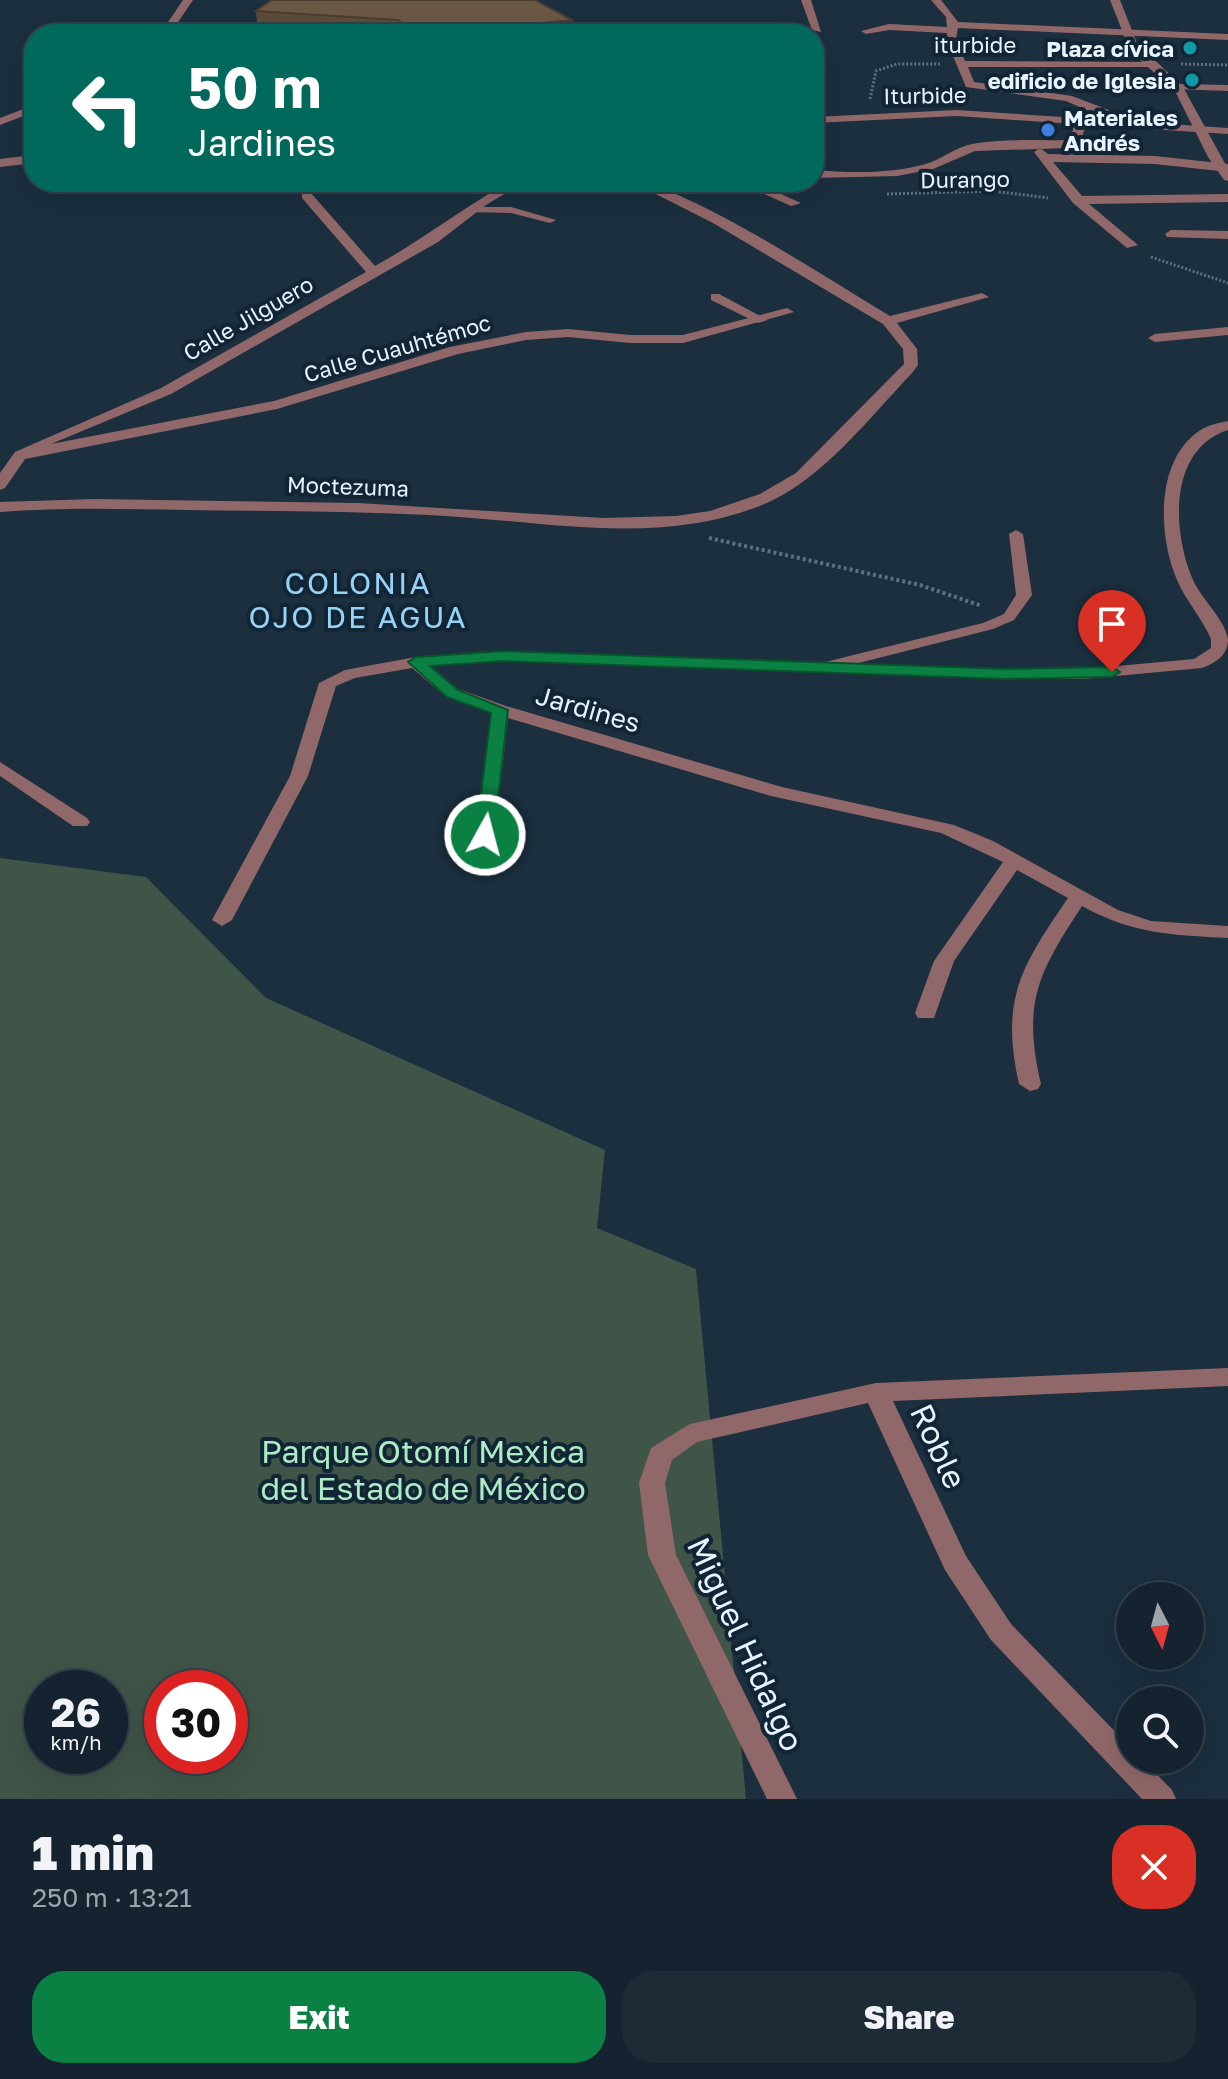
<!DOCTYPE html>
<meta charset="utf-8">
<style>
body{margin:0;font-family:"Golos Text",sans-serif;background:#1d2b37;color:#f1f3f6;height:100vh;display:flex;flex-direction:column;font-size:30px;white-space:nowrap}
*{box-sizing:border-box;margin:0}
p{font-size:26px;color:#9da4aa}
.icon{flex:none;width:44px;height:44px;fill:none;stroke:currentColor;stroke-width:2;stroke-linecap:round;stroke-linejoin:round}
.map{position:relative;height:1799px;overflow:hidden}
.sheet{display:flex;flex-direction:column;background:#14232f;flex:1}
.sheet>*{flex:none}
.top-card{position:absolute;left:24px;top:24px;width:800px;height:168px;border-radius:32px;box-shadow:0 8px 32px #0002,0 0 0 2px #33404b;background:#00695c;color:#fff;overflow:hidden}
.needle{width:52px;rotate:174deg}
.tools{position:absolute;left:1116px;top:1582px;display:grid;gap:16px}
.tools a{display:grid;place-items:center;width:88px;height:88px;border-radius:50%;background:#14232f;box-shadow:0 8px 32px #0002,0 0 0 2px #33404b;font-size:40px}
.speed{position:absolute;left:24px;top:1670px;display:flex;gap:16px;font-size:40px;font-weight:700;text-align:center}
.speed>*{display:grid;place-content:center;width:104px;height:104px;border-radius:50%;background:#14232f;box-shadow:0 8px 32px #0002,0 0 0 2px #33404b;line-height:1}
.speed small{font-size:20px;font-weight:400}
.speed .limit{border:12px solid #d22;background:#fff;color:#111}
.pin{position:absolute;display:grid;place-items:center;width:68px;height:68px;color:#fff;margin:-82px -34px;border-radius:50% 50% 50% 0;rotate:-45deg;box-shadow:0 0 8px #0007}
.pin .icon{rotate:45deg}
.me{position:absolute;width:88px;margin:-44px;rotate:7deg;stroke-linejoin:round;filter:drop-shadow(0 0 6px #0008)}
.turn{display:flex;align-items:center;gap:28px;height:168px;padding:0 32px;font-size:36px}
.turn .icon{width:104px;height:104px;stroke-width:2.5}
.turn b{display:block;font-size:56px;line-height:68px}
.round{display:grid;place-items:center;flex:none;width:84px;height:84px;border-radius:32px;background:#1d2b37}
.headline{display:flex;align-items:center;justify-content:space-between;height:136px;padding:0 32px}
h1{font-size:48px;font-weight:800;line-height:60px}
.action{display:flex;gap:16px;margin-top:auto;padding:16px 32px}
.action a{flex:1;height:92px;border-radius:32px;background:#0b8043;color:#fff;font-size:32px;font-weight:800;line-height:92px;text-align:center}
.action a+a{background:#1d2b37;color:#f1f3f6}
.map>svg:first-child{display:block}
.green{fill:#3f5547;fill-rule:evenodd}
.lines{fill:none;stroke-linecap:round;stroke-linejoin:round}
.path-far1{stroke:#5f717f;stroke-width:3;stroke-dasharray:2 2;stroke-linecap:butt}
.path{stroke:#5f717f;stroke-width:4;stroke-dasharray:3 3;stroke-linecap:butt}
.service{fill:#916869;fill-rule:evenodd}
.minor{fill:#916869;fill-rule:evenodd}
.tertiary{fill:#916869;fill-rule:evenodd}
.wall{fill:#5d4d3b}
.shaded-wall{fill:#4c3e30}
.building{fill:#6c5945;stroke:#4c3e30;stroke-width:2}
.route{fill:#0b8043;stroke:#07532c;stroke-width:2}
.culture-dot{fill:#0f9aa8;stroke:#122535;stroke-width:3}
.shop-dot{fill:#3f7fe0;stroke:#122535;stroke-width:3}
.labels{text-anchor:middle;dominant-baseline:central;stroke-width:8;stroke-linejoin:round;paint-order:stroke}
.far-street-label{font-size:22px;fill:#e8f4ff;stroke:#122535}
.far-poi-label{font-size:22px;font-weight:bold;fill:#e8f4ff;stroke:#122535;text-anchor:end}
.street-label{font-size:26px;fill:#e8f4ff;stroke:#122535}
.quarter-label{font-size:30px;letter-spacing:2px;fill:#96d1f6;stroke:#122535}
.near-street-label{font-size:32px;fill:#e8f4ff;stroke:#122535}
.near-park-label{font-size:32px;fill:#acebc3;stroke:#122535}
</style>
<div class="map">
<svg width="1228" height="1799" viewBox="0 0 1228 1799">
<rect width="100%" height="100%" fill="#1b2f3f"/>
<path class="green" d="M0,858L146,877L266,998L605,1150L597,1228L696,1269L746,1799H0ZM42,1688H110V1756H42ZM162,1688H230V1756H162Z"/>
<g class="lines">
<path class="path-far1" d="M592,34L608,27L611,34
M646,34L656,31L655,34
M693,34L708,28V34
M1181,64L1228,65
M870,99L876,71L897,64H940
M887,194L994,191L1048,198
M1151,257L1228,283"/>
<path class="path" d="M709,538L920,585L982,606"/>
<path class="service" d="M472,207H511L556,220L550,223L511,213L468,212L466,210Z
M711,294H719L768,320L758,323L711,300Z
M1016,530L1023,534L1032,595L1014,620L993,629L819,673L811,668L813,665L983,623L1004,614L1016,595L1009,534Z"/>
<path class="minor" d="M183,0H193L170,34H160Z
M801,0H811L821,32L812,30Z
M931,0H941L958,22L1228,34V40L958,28L956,39L965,61L1154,62V66L1150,67H968L974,82L1072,96L1109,110L1126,121L1228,128V134L1086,125L1080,143L1067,148L975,151L933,169L897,176L814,178V170C850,173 891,174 926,164C942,159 956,147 972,144C1003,138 1035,141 1066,140L1071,139L1074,124L957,116L814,123V117L957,110L1109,120L1066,101L966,87L946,39L947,33L889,30L866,34L861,31L889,24L947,27L946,17Z
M1178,84L1228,85V91L1174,89L1172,87Z
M34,105V112L0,125V118Z
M1040,148L1048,154L1155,156L1228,164V172L1155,164L1053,162L1082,196L1228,194V202L1089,204L1138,245L1127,248L1073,203L1034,152Z
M34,155V163L0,167V159Z
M509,182H524L486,205L438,242L171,394L51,444L274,401L450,347L526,332L568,329L630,335H683L787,308L794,312L683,343H630L568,337L526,340L458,354L277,409L25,459L5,488L0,490V473L15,452L161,388L366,272L302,198V192H310L375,266C422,240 463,208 509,182Z
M632,182C682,182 839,286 890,316L982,293L989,297L897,323L917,349L918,365L912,373C871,416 823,478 769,502C663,549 540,520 429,515C348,511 268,511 187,510C125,509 62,507 0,512V502L94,499L358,503L603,518L676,516L710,511L760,494L796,473L904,364L903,349L883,324L713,223Z
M737,182H754L801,203L791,206Z
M1171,230L1228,231V239L1167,237L1165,234Z
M1228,327V335L1155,342L1148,338L1155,334Z
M1228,421V430C1168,449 1172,532 1193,580C1202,600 1224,618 1228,639C1228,656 1215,663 1202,668L1084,679H1007L504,661L431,666L458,689L506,706L782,787L954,825L993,841L1118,910L1151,921L1228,926V938C1173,935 1132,934 1082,906C1038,973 1022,1003 1041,1084L1038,1089L1030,1091L1019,1084C1000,999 1021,967 1068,898L1017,870L954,961L934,1018H918L915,1013L934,961L1003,862L941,833L771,796L508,718L491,866L488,870H474L471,866L491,713L446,697L412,668L355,678L336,686L308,776L232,920L222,926L212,920L290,776L319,683L345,670L416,657L504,651L1007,669H1084L1194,659L1211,648V639C1202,618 1186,601 1177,580C1158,536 1155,461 1199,431C1207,425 1219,423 1228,421Z
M0,762L87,818L90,822L87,826H73L0,776Z
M1228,1368V1386L893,1401L966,1556L1011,1624L1130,1747V1760H1143L1172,1790L1176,1799H1142L991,1640L945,1570L868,1403L697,1442L672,1460L665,1483L676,1555L797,1799H767L648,1555L639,1483L651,1448L690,1424L876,1383Z"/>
<path class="tertiary" d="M1110,0H1120L1137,43L1183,87L1228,169V181L1224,180L1208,157L1175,91L1140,60L1127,43Z"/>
</g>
<path class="wall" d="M256,11L572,20V34L258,33Z"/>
<path class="shaded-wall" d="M572,20V34H500V27Z
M434,24L435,34H409L408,28Z"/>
<path class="building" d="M272,0H535L572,20L500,27L434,24L408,28L398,20L256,11Z"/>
<path class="route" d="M504,651L1007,669L1112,667L1120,672L1112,677L1007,679L504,661L430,666L458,690L508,710L494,835L485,840L476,835L491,713L447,697L408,662L416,657Z"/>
<g class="culture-dot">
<circle cx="1190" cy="48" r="8"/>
<circle cx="1192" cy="80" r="8"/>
</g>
<circle class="shop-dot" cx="1048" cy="130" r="8"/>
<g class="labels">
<g class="far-street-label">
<text x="975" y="44">iturbide</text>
<text transform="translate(925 95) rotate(-1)">Iturbide</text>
<text transform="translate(965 179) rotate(-1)">Durango</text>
<text transform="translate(248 318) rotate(-30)">Calle Jilguero</text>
<text transform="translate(397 348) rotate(-16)">Calle Cuauhtémoc</text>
<text transform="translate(348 486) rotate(2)">Moctezuma</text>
</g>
<g class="far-poi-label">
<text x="1174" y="48">Plaza cívica</text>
<text x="1176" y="80">edificio de Iglesia</text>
<text x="1064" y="117" text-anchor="start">Materiales<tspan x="1064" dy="25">Andrés</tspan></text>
</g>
<g class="street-label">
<text transform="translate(588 709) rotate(16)">Jardines</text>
</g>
<g class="quarter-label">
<text x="358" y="583">COLONIA<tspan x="358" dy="34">OJO DE AGUA</tspan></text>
</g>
<g class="near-street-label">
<text transform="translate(939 1446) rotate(65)">Roble</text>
<text transform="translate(746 1644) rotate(65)">Miguel Hidalgo</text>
</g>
<g class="near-park-label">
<text x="423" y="1451">Parque Otomí Mexica<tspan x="423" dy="37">del Estado de México</tspan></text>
</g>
</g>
</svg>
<div class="tools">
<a><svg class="needle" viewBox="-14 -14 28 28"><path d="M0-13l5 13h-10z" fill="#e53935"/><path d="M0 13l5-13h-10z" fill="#9da4aa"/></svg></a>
<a><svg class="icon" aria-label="search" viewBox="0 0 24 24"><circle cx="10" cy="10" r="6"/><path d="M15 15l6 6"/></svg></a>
</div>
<div class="speed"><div>26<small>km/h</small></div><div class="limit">30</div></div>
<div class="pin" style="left:1112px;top:672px;background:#d93025"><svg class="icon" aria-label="arrive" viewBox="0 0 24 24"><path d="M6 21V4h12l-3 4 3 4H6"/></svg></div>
<svg class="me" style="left:485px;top:835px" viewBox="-20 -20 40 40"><circle r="17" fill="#0b8043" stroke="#fff" stroke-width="3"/><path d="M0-11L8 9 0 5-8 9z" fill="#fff"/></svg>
<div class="top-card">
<div class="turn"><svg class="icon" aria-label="left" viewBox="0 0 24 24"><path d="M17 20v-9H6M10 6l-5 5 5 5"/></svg><div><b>50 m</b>Jardines</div></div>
</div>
</div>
<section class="sheet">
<div class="headline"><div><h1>1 min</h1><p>250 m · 13:21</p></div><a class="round" style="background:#d93025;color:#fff"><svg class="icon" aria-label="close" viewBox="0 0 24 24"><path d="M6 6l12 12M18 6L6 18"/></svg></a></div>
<div class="action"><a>Exit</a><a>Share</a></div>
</section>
